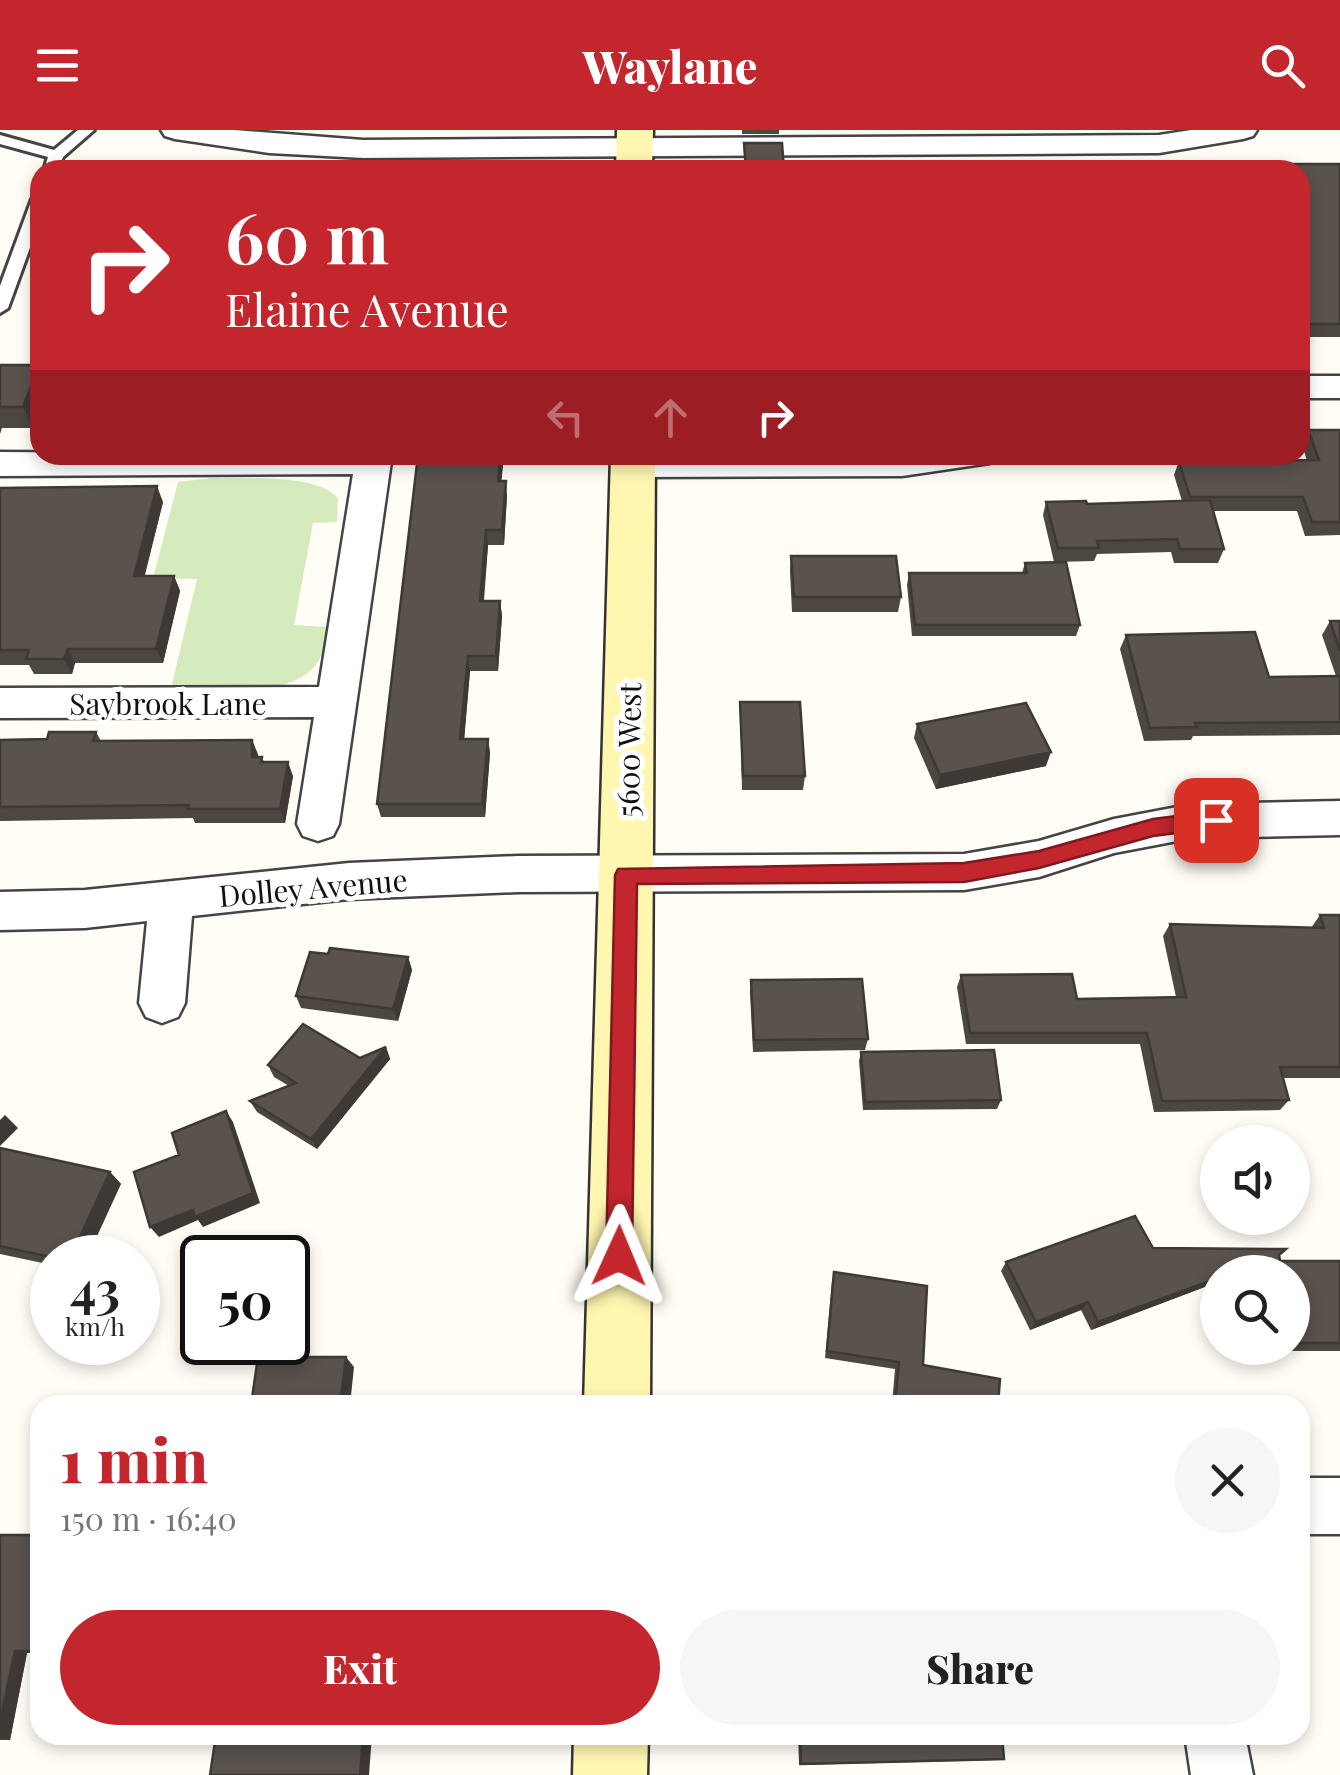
<!DOCTYPE html>
<meta charset="utf-8">
<style>
body{margin:0;font-family:"Playfair Display",serif;background:#f6f6f6;color:#222;height:100vh;display:flex;flex-direction:column;font-size:38px;white-space:nowrap}
*{box-sizing:border-box;margin:0}
p{font-size:32px;color:#767676}
.icon{flex:none;width:55px;height:55px;fill:none;stroke:currentColor;stroke-width:2;stroke-linecap:round;stroke-linejoin:round}
.map{position:relative;flex:1;overflow:hidden}
.side{position:absolute;left:30px;top:1265px;width:1280px;height:350px;display:flex;flex-direction:column;background:#fff;border-radius:30px;box-shadow:0 5px 15px #0003}
.side>*{flex:none}
.top-card{position:absolute;left:30px;top:30px;width:1280px;height:305px;border-radius:30px;box-shadow:0 5px 15px #0003;background:#c4262e;color:#fff;overflow:hidden}
.controls{position:absolute;left:1200px;top:995px;display:grid;gap:20px}
.controls a{display:grid;place-items:center;width:110px;height:110px;border-radius:50%;background:#fff;box-shadow:0 5px 15px #0003;font-size:50px}
.speed{position:absolute;left:30px;top:1105px;display:flex;gap:20px;font-size:50px;font-weight:700;text-align:center}
.speed>*{display:grid;place-content:center;width:130px;height:130px;border-radius:50%;background:#fff;box-shadow:0 5px 15px #0003;line-height:1}
.speed small{font-size:25px;font-weight:400}
.speed .limit{border:5px solid #111;border-radius:15px;background:#fff;color:#111}
.pin{position:absolute;display:grid;place-items:center;width:85px;height:85px;color:#fff;margin:-42px;border-radius:20px;box-shadow:0 5px 15px #0006}
.me{position:absolute;width:110px;margin:-55px;rotate:1deg;stroke-linejoin:round;filter:drop-shadow(0 0 8px #0008)}
.turn{display:flex;align-items:center;gap:35px;height:210px;padding:0 30px;font-size:45px}
.turn .icon{width:130px;height:130px;stroke-width:2.5}
.turn b{display:block;font-size:70px;line-height:85px}
.lanes{display:flex;align-items:center;height:95px;padding:0 30px;background:#0003;justify-content:center;gap:50px;direction:ltr}
.lanes .off{opacity:.35}
.round{display:grid;place-items:center;flex:none;width:105px;height:105px;border-radius:52px;background:#f6f6f6}
.head{display:flex;align-items:center;justify-content:space-between;height:170px;padding:0 30px}
h1{font-size:60px;font-weight:800;line-height:75px;color:#c4262e}
.button{display:flex;gap:20px;margin-top:auto;padding:20px 30px}
.button a{flex:1;height:115px;border-radius:60px;background:#c4262e;color:#fff;font-size:40px;font-weight:800;line-height:115px;text-align:center}
.button a+a{background:#f6f6f6;color:#222}
header{display:flex;justify-content:space-between;align-items:center;height:130px;padding:0 30px;background:#c4262e;color:#fff;font-size:45px;font-weight:800}
.map>svg:first-child{display:block}
.green{fill:#d5ebbd}
.lines{fill:none;stroke-linecap:round;stroke-linejoin:round}
.service-casing{stroke:#444;stroke-width:6}
.minor-casing{stroke:#444;stroke-width:5}
.secondary-casing{stroke:#333;stroke-width:5}
.service{fill:#fff;fill-rule:evenodd}
.minor{fill:#fff;fill-rule:evenodd}
.secondary{fill:#fff6b0;fill-rule:evenodd}
.wall{fill:#4d4742}
.shaded-wall{fill:#3f3936}
.building{fill:#5a524d;stroke:#3f3936;stroke-width:2.5}
.route{fill:#c4262e;stroke:#7f191e;stroke-width:2.5}
.labels{text-anchor:middle;dominant-baseline:central;stroke-width:10;stroke-linejoin:round;paint-order:stroke}
.street-label{font-size:30px;fill:#111;stroke:#fff}
</style>
<header><svg class="icon" aria-label="menu" viewBox="0 0 24 24"><path d="M4 6h16M4 12h16M4 18h16"/></svg>Waylane<svg class="icon" aria-label="search" viewBox="0 0 24 24"><circle cx="10" cy="10" r="6"/><path d="M15 15l6 6"/></svg></header>
<div class="map">
<svg width="1340" height="1645" viewBox="0 0 1340 1645">
<rect width="100%" height="100%" fill="#fffdf5"/>
<path class="green" d="M212,348C244,349 316,343 338,368L337,392L313,393L294,495L327,497C325,507 325,519 320,528C298,572 212,558 171,558L197,449L153,448L178,352Z"/>
<g class="lines">
<g class="service-casing">
<path id="service" d="M78,0H94L63,27L58,40H44L48,27L0,14V5L54,20Z
M40,64V90L8,178L0,183V156L32,69Z"/>
</g>
<g class="minor-casing">
<path id="minor" d="M161,0H234L363,10L1159,5L1191,0H1257L1253,6L1243,9L1159,23L363,28L269,23L175,9L165,6Z
M1300,246H1340V268H1300Z
M0,322L392,325L339,694L333,706L318,711L303,706L297,694L314,587L0,588V558L319,557L353,344L0,346Z
M626,325H996L990,333L902,346L633,347L620,343L615,335Z
M1340,671V705L1193,708L1114,723L1039,747L964,760L518,762L349,769L192,786L185,873L178,887L162,893L146,887L139,873L147,791L85,798L0,800V762L85,760L349,733L518,726L964,724L1039,711L1114,689L1193,674Z
M1300,1348H1340V1404H1300Z
M1185,1605H1245L1253,1645H1191Z"/>
</g>
<g class="secondary-casing">
<path id="secondary" d="M617,0H653L652,40H616Z
M611,325H655L650,1275H584Z
M574,1605H648L647,1645H573Z"/>
</g>
<use href="#service" class="service"/>
<use href="#minor" class="minor"/>
<use href="#secondary" class="secondary"/>
</g>
<path class="wall" d="M742,0H779V4H742Z
M1273,34H1340V207H1300V40H1271Z
M0,235H39L40,279L33,298H2L0,304Z
M1308,300H1340V405L1305,406L1297,381H1213L1224,419L1218,433H1174L1171,422L1097,424L1094,431L1054,432L1043,385L1046,372L1087,374L1182,371L1174,345L1179,331H1307L1302,314Z
M418,325H504L501,351L507,366L504,415H488L484,471H500L502,486L498,541H470L464,609H488L490,623L485,687H381L377,674Z
M0,358L163,372L144,446H174L180,461L163,533H75L72,544H34L29,535H0Z
M791,426L901,467L898,482H792L790,441Z
M1025,433L1080,495L1076,506H912L907,455L909,443H1022Z
M1330,491H1340V605L1193,606L1191,610L1144,611L1120,519L1126,505L1269,547L1336,546L1322,505Z
M740,572L805,646L803,660H742Z
M917,594L1046,636L936,659L914,608Z
M96,602L101,611L252,610L258,627H262L264,632L293,646L285,693H195L193,688L0,691V610L47,609Z
M1320,785H1340V948H1283L1289,970L1280,980L1154,982L1140,914H966L957,857L961,845L1077,869L1176,867L1163,806L1170,794L1311,798Z
M408,827L412,840L398,891L301,878L296,866Z
M751,850L868,909L865,920L753,922L750,862Z
M386,917L390,929L317,1019L257,982L250,971L289,956L274,947L268,935L360,928Z
M861,922L1001,970L997,979L863,980L859,931Z
M0,1018L110,1042L121,1054L52,1128V1135L0,1124Z
M1153,1118L1279,1125L1280,1131H1340V1221H1288V1218H1292V1142H1218V1186H1216L1210,1155L1091,1200L1081,1180L1030,1200L1001,1141L1006,1132Z
M834,1142L923,1235L998,1275H892L895,1239L825,1228L832,1151Z
M0,1405H40V1523H27L10,1610H0Z
M798,1605H1002L998,1630L799,1635Z"/>
<path class="shaded-wall" d="M39,235L40,279L33,298L23,277Z
M500,325H504L500,366L498,351Z
M506,351L507,366L504,415L502,400Z
M157,356L163,372L141,461L134,446Z
M486,400L488,415L482,486L480,471Z
M174,446L180,461L163,533L156,519Z
M500,471L502,486L498,541L496,526Z
M68,519L75,533L72,544L64,529Z
M468,526L470,541L463,623L460,609Z
M488,609L490,623L485,687L482,674Z
M252,610L258,624V641L252,627Z
M1051,622L1046,636L936,659L940,645Z
M288,632L293,646L285,693L280,679Z
M408,827L412,840L398,891L393,879Z
M386,917L390,929L317,1019L311,1009Z
M226,981L233,992L260,1073L203,1097L198,1090L159,1107L150,1097L193,1080Z
M5,985L18,998L0,1016V990Z
M110,1042L121,1054L87,1128H70Z
M1218,1148L1210,1155L1091,1200L1098,1192Z
M1088,1172L1081,1180L1030,1200L1036,1192Z
M346,1227L354,1237L350,1275H340Z
M15,1521L27,1523L10,1610L0,1609V1591Z
M363,1605H372L369,1645H360Z"/>
<path class="building" d="M744,13H782L784,40H812H746Z
M1273,34H1340V194H1300V40H1275Z
M0,235H39L23,277H0Z
M1308,300H1340V392H1312L1303,367H1190L1179,331L1319,330Z
M418,325H500L498,351H506L502,400H486L480,471H500L496,526H468L460,609H488L482,674H377Z
M157,356L134,446H174L156,519H68L64,529H26L29,520H0V358Z
M1210,370L1224,419H1180L1177,409L1097,411L1099,418H1058L1046,372L1086,371L1087,374Z
M791,426H896L901,467H794Z
M1066,432L1080,495H915L909,443H1027L1025,433Z
M1330,491H1340V521Z
M1255,502L1269,547L1340,546V592L1195,593L1197,597L1150,598L1126,505Z
M740,572H800L805,646H743Z
M1026,573L1051,622L940,645L917,594Z
M49,602H96L93,611L252,610V627H262L261,632H288L280,679H188L189,675L0,677V610L47,609Z
M1320,785H1340V937H1280L1289,970L1162,971L1147,903H970L961,845L1072,844L1077,869L1186,867L1170,794L1324,798Z
M330,818L408,827L393,879L296,866L310,822L328,824Z
M862,849L868,909L754,910L751,850Z
M303,894L360,928L386,917L311,1009L250,971L296,953L268,935Z
M994,920L1001,970L865,972L861,922Z
M226,981L253,1063L195,1087L193,1080L150,1097L134,1042L179,1025L172,1003Z
M0,1018L110,1042L70,1128H55L0,1116Z
M1135,1086L1153,1118L1286,1119L1279,1125L1280,1131H1340V1213H1299L1292,1186V1142H1218V1148L1098,1192L1088,1172L1036,1192L1006,1132Z
M834,1142L927,1156L923,1235L1000,1249L998,1275H895L899,1232L827,1221Z
M258,1227H346L340,1275H251Z
M0,1405H40V1521H15L0,1591Z
M216,1605H363L360,1645H210Z
M800,1605H1002L1004,1629L801,1634Z"/>
<path class="route" d="M1216,681L1226,690L1216,698L1153,706L1039,738L964,752L637,754L632,1126L628,1135L619,1139L610,1135L606,1126L615,745L618,739L964,733L1039,721L1153,689Z"/>
<g class="labels">
<g class="street-label">
<text x="168" y="573">Saybrook Lane</text>
<text transform="translate(628 620) rotate(-89)">5600 West</text>
<text transform="translate(313 757) rotate(-5)">Dolley Avenue</text>
</g>
</g>
</svg>
<div class="controls">
<a><svg class="icon" aria-label="sound" viewBox="0 0 24 24"><path d="M4 9h4l5-4v14l-5-4H4zM17 9q2 3 0 6"/></svg></a>
<a><svg class="icon" aria-label="search" viewBox="0 0 24 24"><circle cx="10" cy="10" r="6"/><path d="M15 15l6 6"/></svg></a>
</div>
<div class="speed"><div>43<small>km/h</small></div><div class="limit">50</div></div>
<div class="pin" style="left:1216px;top:690px;background:#d93025"><svg class="icon" aria-label="arrive" viewBox="0 0 24 24"><path d="M6 21V4h12l-3 4 3 4H6"/></svg></div>
<svg class="me" style="left:619px;top:1126px" viewBox="-20 -20 40 40"><path d="M0-17L14 15 0 8-14 15z" fill="#c4262e" stroke="#fff" stroke-width="4"/></svg>
<div class="top-card">
<div class="turn"><svg class="icon" aria-label="right" viewBox="0 0 24 24"><path d="M7 20v-9h11M14 6l5 5-5 5"/></svg><div><b>60 m</b>Elaine Avenue</div></div>
<div class="lanes"><svg class="icon off" aria-label="left" viewBox="0 0 24 24"><path d="M17 20v-9H6M10 6l-5 5 5 5"/></svg><svg class="icon off" aria-label="ahead" viewBox="0 0 24 24"><path d="M12 20V5M6 11l6-6 6 6"/></svg><svg class="icon" aria-label="right" viewBox="0 0 24 24"><path d="M7 20v-9h11M14 6l5 5-5 5"/></svg></div>
</div>
<section class="side">
<div class="head"><div><h1>1 min</h1><p>150 m · 16:40</p></div><a class="round"><svg class="icon" aria-label="close" viewBox="0 0 24 24"><path d="M6 6l12 12M18 6L6 18"/></svg></a></div>
<div class="button"><a>Exit</a><a>Share</a></div>
</section>
</div>
